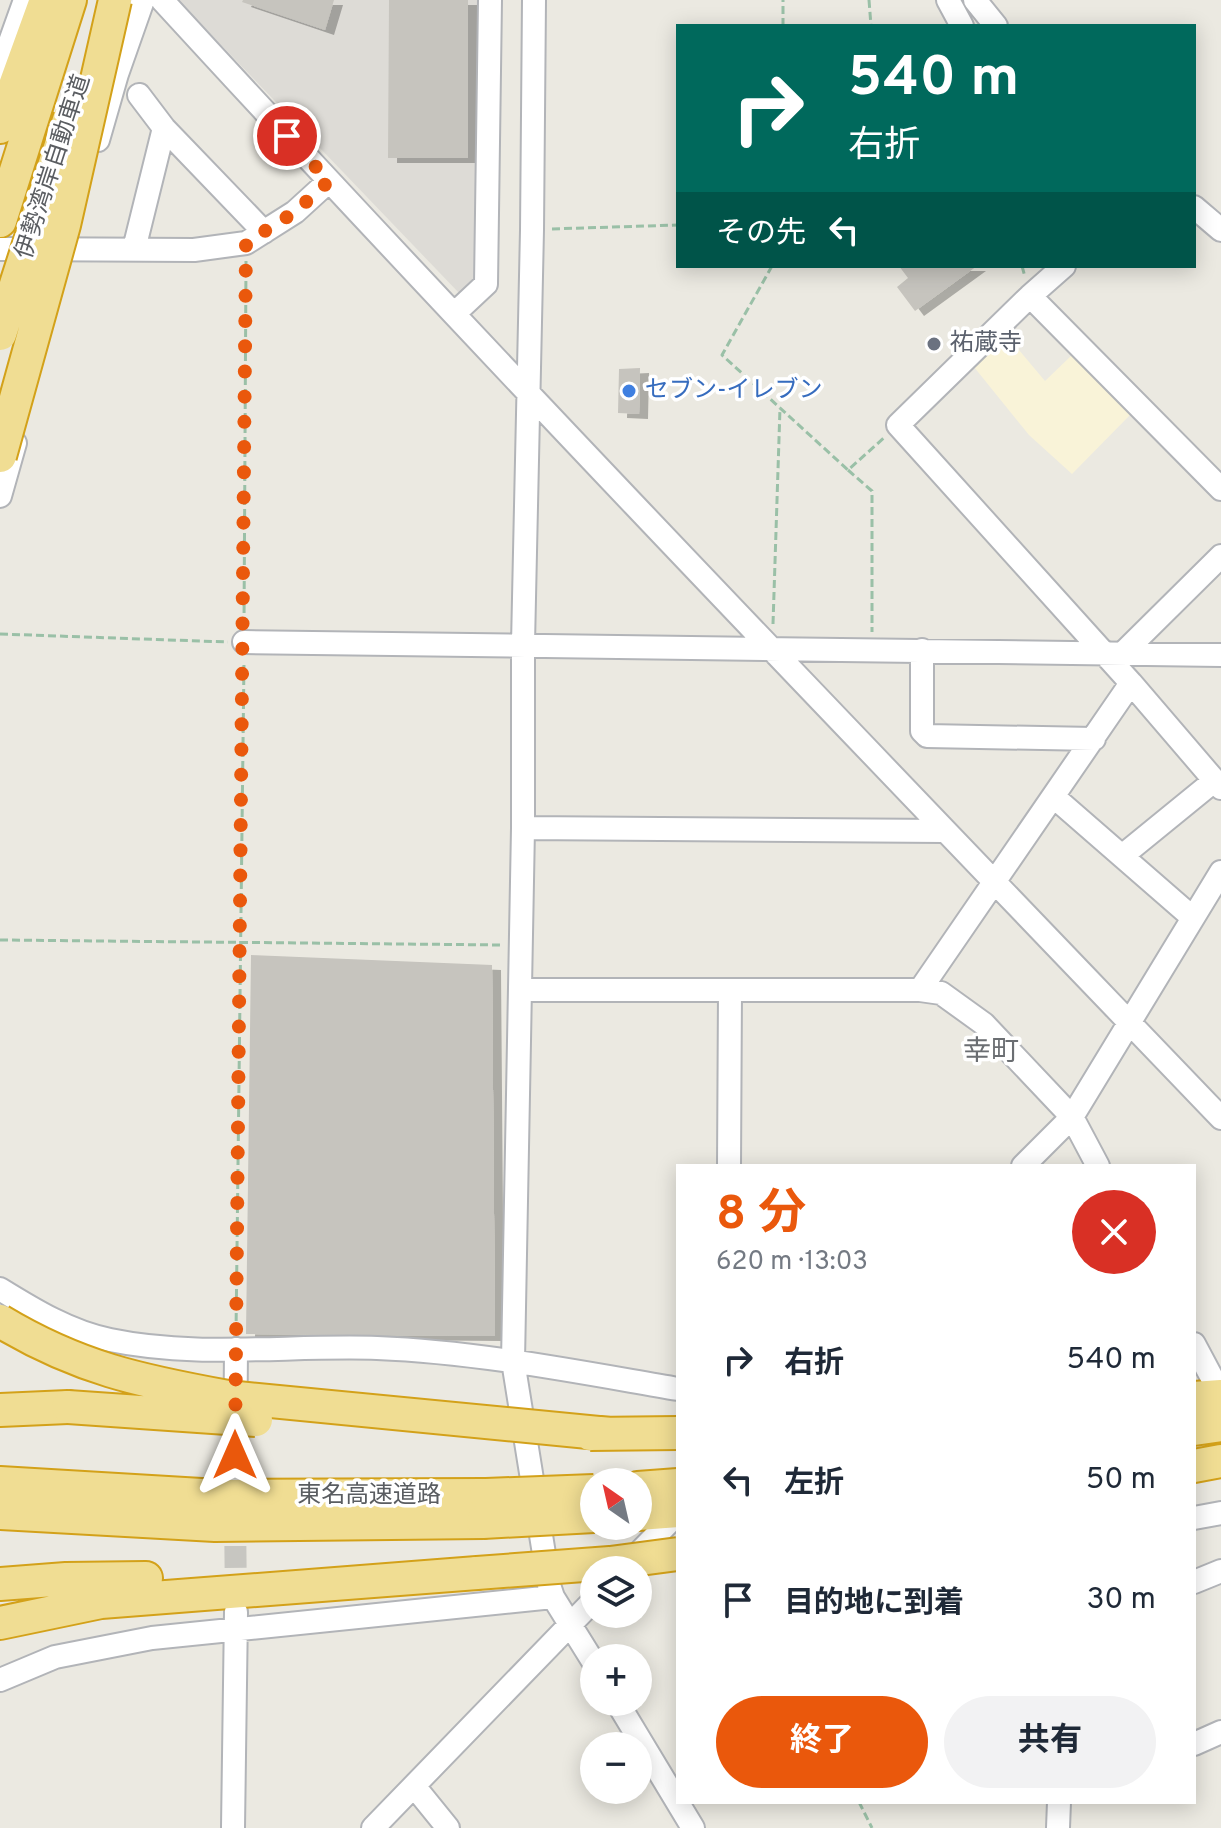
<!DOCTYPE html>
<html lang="ja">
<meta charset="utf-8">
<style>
body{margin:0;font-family:Overpass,"Noto Sans JP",sans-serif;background:#f2f2f3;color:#1f2937;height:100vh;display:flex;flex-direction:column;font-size:30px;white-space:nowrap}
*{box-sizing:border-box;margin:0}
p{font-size:26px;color:#747a83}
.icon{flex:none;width:44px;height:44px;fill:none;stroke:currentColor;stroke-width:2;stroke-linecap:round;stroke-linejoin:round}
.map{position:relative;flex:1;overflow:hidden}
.drawer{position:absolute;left:676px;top:1164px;width:520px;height:640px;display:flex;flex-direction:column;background:#fff;border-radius:0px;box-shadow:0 4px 20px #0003}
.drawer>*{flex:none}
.banner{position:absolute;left:676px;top:24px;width:520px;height:244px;border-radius:0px;box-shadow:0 4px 20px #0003;background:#00695c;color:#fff;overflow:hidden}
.needle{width:52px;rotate:326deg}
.buttons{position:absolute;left:580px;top:1468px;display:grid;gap:16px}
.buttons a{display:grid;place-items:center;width:72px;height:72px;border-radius:50%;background:#fff;box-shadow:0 4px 20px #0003;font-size:40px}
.pin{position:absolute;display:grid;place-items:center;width:68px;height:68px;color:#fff;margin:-34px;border:4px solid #fff;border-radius:50%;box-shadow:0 2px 8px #0007}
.me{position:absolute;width:88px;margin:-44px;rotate:0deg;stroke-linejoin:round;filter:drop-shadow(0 0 6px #0008)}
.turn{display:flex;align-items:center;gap:28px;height:168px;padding:0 40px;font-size:36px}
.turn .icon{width:104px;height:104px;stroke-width:2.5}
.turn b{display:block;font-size:56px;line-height:68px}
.then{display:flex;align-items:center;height:76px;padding:0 40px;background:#0003;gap:16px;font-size:30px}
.round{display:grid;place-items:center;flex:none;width:84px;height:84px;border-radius:42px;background:#f2f2f3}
.head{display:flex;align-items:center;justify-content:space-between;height:136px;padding:0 40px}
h1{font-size:48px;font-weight:700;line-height:60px;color:#ea580c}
.button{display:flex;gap:16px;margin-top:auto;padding:16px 40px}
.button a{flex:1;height:92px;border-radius:48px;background:#ea580c;color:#fff;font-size:32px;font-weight:700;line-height:92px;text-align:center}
.button a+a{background:#f2f2f3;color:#1f2937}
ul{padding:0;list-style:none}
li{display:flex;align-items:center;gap:24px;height:120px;padding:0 40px}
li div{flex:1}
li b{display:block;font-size:30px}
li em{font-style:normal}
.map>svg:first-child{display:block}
.commercial{fill:#f9f3d8}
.industrial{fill:#dddbd6}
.building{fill:#c6c4be;filter:url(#shadow)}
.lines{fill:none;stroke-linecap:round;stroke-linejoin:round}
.minor-tunnel{stroke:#c7c6c1;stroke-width:22;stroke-dasharray:22 11;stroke-linecap:butt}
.minor-casing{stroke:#b2b4b8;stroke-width:26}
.highway-casing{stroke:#d3a119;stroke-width:36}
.path{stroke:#9ac0a7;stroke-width:3;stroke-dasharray:8 4;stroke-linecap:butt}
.minor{stroke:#fff;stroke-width:22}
.highway{stroke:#f0dd93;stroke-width:32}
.highway-bridge-casing{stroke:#d3a119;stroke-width:36;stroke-linecap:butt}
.highway-bridge{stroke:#f0dd93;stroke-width:32}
.route{stroke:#ea580c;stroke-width:14;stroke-dasharray:0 25.2}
.worship-dot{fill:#6b7280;stroke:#fff;stroke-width:3}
.shop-dot{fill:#3f7fe0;stroke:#fff;stroke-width:3}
.labels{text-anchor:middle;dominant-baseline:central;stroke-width:7;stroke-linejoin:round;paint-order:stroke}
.street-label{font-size:24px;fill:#5a5d61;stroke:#fff}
.worship-label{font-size:24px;fill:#5b616d;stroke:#fff;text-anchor:start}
.shop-label{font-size:24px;fill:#366cbe;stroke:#fff;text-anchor:start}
.quarter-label{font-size:28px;fill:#6b6e72;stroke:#fff}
</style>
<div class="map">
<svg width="1221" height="1828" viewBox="0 0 1221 1828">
<defs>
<filter id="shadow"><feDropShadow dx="9" dy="5" stdDeviation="0" flood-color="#0004"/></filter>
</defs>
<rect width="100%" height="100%" fill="#ebe9e1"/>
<path class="commercial" d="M1008,337L1045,381L1072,355L1131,414L1072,474L1029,435L974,367Z"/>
<path class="industrial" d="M178,0H482L480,282L460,294Z"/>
<path class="building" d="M243,0H334L325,30L242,2Z
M389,0H468V158H388Z
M899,266H977L915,311L897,287L908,278Z
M640,368L639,414L618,413L619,369Z
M251,955L492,965L495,1336L246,1334Z"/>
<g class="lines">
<path class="minor-tunnel" d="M235,1513L236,1603"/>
<g class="minor-casing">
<path id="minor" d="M162,0C509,378 866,748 1221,1118
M534,0L532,230L523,644V828L513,1361L549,1585L553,1597L594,1663
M948,0L962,26
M975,0L996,26
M0,70L25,0
M139,95L164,128L264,232
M98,140L117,74L143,0
M1194,207L1221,230
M0,249L194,250L246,243L295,212L329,181
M134,249L164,128
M1064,266L1030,296L898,425L1131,683L1221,788
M1030,296L1221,489
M454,314L486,284L490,0
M0,496L15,443
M244,642L1221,655
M922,650V731L927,736L1094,739
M1122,654L1221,556
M1054,797L1193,918
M523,828L944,831
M1122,856L1214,781
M520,990H920L941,993L984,1024L1072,1117L1098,1166
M920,990L1131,683
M729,1166L730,991
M1023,1166L1072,1117L1221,872
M0,1289C34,1310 70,1332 110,1340C196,1358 289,1345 377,1348C478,1352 578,1372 678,1389
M1194,1344L1211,1376
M235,1475L236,1349
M1194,1518L1221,1513
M629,1563L678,1513
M1194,1582L1221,1571
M0,1680L55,1657L152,1638L553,1597
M617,1702L693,1828
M1194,1744L1221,1732
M414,1786L448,1828
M233,1828L236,1612
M373,1828L594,1600
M1058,1828L1059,1802"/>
</g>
<g class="highway-casing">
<path id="highway" d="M0,127L46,0
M0,221L70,0
M1194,1398L1221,1396
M0,1410L68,1407
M1194,1429L1221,1425
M1194,1466L1221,1461
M0,1483L218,1496L486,1495
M638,1488L678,1485
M0,1513L215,1525L483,1522
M638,1514L678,1511
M0,1584L66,1579L146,1578
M0,1623L101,1602L477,1573"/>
</g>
<path class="path" d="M869,0L871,26
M783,26V0
M552,229L678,225
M772,266L722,355L848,470L886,436
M1022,266L1025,277
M848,470L872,491V632
M773,624L780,408
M244,625L246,261
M0,634L228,642
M0,940L504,945
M236,1333L244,661
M859,1802L872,1828"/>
<use href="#minor" class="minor"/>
<use href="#highway" class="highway"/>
<g class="highway-bridge-casing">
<path id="highway-bridge" d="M0,334L70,117
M0,456L64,225L115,0
M0,1321C78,1368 140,1381 228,1397L609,1434
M68,1407L256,1420
M590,1434L678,1433
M486,1495L594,1491
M483,1522L594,1516
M477,1573L610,1563L678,1554"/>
</g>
<use href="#highway-bridge" class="highway-bridge"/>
</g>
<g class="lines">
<path class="route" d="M235,1455L246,243L295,212L329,181L287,136"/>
</g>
<circle class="worship-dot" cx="934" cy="344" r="8"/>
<circle class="shop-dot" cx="629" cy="391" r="8"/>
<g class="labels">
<g class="street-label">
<text transform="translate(54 167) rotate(-72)">伊勢湾岸自動車道</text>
<text x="369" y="1496">東名高速道路</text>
</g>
<g class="worship-label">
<text x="950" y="344">祐蔵寺</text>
</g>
<g class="shop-label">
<text x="645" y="391">セブン-イレブン</text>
</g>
<g class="quarter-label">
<text x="991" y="1053">幸町</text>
</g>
</g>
</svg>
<div class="buttons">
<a><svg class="needle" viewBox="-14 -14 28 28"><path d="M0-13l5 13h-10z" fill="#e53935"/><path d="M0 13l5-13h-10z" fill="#747a83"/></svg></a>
<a><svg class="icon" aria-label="layers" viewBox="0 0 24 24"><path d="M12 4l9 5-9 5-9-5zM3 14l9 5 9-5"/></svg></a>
<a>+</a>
<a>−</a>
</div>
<div class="pin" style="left:287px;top:136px;background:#d93025"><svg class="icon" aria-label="arrive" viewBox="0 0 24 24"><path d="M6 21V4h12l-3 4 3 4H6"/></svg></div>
<svg class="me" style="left:235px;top:1455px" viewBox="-20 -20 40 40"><path d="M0-17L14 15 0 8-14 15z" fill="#ea580c" stroke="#fff" stroke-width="4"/></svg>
<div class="banner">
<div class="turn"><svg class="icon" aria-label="right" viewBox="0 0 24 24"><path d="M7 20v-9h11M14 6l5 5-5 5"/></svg><div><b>540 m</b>右折</div></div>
<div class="then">その先<svg class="icon" aria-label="left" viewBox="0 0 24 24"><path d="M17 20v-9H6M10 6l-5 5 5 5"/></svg></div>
</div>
<section class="drawer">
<div class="head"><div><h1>8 分</h1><p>620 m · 13:03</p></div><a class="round" style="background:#d93025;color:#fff"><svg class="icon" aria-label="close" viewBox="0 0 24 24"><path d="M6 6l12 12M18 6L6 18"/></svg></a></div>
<ul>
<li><svg class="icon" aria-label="right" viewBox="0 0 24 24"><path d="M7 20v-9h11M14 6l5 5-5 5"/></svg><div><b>右折</b></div><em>540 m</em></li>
<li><svg class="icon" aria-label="left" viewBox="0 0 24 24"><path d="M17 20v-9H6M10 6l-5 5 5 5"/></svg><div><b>左折</b></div><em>50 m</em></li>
<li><svg class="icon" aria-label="arrive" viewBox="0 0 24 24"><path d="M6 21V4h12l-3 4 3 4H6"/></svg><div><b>目的地に到着</b></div><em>30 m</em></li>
</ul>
<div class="button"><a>終了</a><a>共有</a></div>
</section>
</div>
